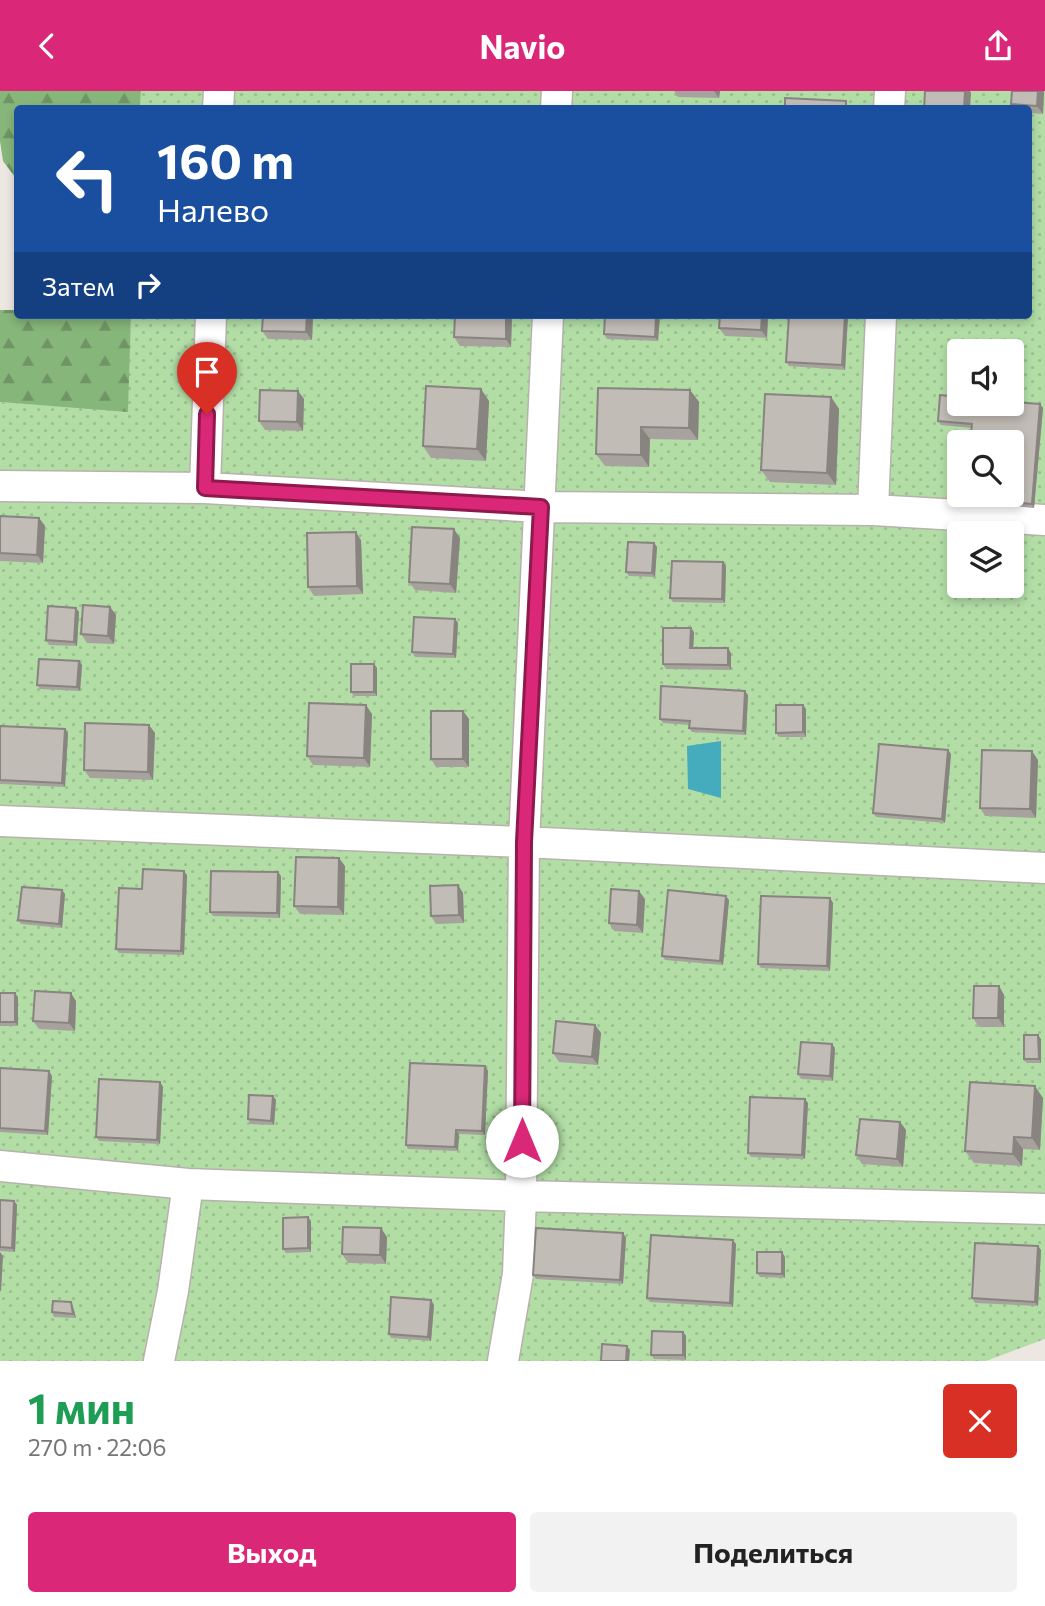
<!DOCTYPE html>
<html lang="ru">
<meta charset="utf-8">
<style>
body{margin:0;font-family:Commissioner,sans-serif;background:#f2f2f2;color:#222;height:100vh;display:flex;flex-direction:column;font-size:26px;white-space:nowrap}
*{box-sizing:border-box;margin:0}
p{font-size:23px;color:#767676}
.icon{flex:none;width:38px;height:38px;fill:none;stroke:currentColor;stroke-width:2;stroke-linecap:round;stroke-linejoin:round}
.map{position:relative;height:1270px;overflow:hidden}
.panel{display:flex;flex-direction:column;background:#fff;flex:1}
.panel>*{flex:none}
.hud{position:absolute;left:14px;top:14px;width:1018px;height:214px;border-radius:7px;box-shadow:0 4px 10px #0003;background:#1a4fa0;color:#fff;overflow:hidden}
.controls{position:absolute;left:947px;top:248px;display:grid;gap:14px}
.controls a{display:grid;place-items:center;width:77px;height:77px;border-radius:7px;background:#fff;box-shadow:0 4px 10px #0003;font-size:35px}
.pin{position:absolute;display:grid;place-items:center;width:60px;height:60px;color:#fff;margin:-72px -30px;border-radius:50% 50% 50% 0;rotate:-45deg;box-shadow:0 0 7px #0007}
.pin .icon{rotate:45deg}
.me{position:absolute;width:77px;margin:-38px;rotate:0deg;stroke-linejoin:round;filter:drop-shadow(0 0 5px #0008)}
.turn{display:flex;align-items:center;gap:24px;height:147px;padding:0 28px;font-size:32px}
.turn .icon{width:91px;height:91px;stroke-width:2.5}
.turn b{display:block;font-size:49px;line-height:60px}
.then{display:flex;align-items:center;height:66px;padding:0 28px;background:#0003;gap:14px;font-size:26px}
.round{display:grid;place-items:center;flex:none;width:74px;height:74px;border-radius:7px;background:#f2f2f2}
.headline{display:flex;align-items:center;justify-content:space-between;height:119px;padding:0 28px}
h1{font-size:42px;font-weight:700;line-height:52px;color:#1e9e55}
.cta{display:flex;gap:14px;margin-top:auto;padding:14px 28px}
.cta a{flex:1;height:80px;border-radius:7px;background:#db2777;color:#fff;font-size:28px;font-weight:700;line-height:80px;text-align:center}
.cta a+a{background:#f2f2f2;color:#222}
header{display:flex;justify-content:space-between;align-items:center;height:91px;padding:0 28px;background:#db2777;color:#fff;font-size:32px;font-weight:700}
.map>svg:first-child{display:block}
.green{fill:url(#green-dots);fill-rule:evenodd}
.forest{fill:url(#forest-firs)}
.water{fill:#45acbd}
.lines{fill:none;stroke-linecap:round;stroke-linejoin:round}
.street-casing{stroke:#b8b2ac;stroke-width:33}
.street{stroke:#fff;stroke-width:30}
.wall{fill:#a7a29d}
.shaded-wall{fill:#88847f}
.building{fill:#c2bcb6;stroke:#88847f;stroke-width:2}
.route-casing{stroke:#8e194d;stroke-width:18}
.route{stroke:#db2777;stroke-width:12}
</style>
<header><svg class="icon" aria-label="back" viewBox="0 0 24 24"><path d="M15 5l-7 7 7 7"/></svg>Navio<svg class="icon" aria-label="share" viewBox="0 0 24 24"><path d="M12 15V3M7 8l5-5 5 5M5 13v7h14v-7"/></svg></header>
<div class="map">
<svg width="1045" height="1270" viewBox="0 0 1045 1270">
<defs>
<pattern id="green-dots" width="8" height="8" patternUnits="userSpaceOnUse" patternTransform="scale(1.75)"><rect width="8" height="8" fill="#b2dea6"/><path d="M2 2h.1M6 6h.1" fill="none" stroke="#9abf8f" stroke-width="1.8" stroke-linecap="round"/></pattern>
<pattern id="forest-firs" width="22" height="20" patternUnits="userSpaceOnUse" patternTransform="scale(1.75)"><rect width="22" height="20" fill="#87b67b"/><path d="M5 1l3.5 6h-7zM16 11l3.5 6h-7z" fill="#6f9565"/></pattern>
</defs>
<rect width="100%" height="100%" fill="#ede7e1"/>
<path class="green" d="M141,0H1045V1248L986,1270H0V311L127,320L131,224H1029V18H140ZM959,261H1012V313H959ZM959,352H1012V404H959ZM959,443H1012V495H959Z"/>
<path class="forest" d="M0,0H141L140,17L18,18L17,89L3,70L0,50Z
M0,219H17L18,224H131L128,321L0,311Z"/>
<path class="water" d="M721,650V707L688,698L687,655Z"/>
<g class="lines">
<g class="street-casing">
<path id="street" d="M218,18L219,0
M556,18L557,0
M889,18L890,0
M0,395L205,397L541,416L873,419L1045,429
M205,397L211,224
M873,419L881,224
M0,730L524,751L1045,777
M0,1075L188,1093L521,1105L1045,1118
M159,1270L173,1200L188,1093
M503,1270L518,1183L521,1105L524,751L548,224"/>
</g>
<use href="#street" class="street"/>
</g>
<path class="wall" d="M674,0H720L719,7L678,6Z
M1044,0L1043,23L1029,22V18H1014L1011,13Z
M313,224L312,249L268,248L262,240Z
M512,224L511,256L460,255L454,246Z
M660,224L658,250L607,248L604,243Z
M768,224L767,247L725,245L719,237Z
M789,224H848L845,279L789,275L786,271Z
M481,298L489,310L486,370L431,367L423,355Z
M690,299L699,311L698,349L650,348L649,376L605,375L596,363Z
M298,300L304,308L303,340L265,339L259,330Z
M831,306L839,318L836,394L770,391L761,379Z
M1040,313L1043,317L1034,417L1001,414L998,410L1012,352L972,337L941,334L938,330Z
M0,425L39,427L45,435L43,472L0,470Z
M460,447L456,502L415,499L409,491Z
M361,449L363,503L314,505L308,496Z
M654,452L657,456L655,486L629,485L626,481Z
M723,471L726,475L725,512L673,511L670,507Z
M110,516L116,524L114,553L87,552L81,543Z
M76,517L79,521L77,555L49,554L46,549Z
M455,528L458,532L456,567L415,566L412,561Z
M694,541L693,557L731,562V579L666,578L663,573Z
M79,570L82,574L80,600L40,598L37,594Z
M374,573L377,577V605H354L351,601Z
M748,604L746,644L692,641L689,637V634L663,632L660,628Z
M803,614L806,618V646H779L776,642Z
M463,620L469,628V676H436L431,668Z
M372,623L370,676L313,674L307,665Z
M0,635L65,638L68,642L65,696L0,693Z
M155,642L153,689L90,687L84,679Z
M948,659L951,663L945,732L876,726L873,722Z
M1038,669L1036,727L985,725L980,717Z
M345,775L344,824L300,823L294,815Z
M187,784L184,864L119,862L116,858L142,798Z
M281,785L280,827L213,825L210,821Z
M458,794L463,802L464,832L436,833L431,825Z
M62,799L65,803L62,837L21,833L18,829Z
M830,807L833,812L830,880L761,877L758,873Z
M645,808L643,842L614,840L609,832Z
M729,809L723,874L665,869L662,865Z
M999,895L1004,904V936H979L973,927Z
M0,902L18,906V935H0Z
M76,910L75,940L39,938L33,930Z
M595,934L601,942L598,974L559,971L553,962Z
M1041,948V972H1027L1024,968Z
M835,957L833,990L801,988L798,983Z
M485,975L488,980L485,1044L459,1043L458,1060L408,1058L406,1054Z
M0,977L52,985L48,1044L0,1041Z
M160,991L163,996L160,1053L99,1050L96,1046Z
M273,1005L276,1009L274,1034L250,1033L248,1028Z
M1043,1007L1040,1059L1023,1058L1022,1075L974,1072L965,1060Z
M808,1012L805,1068L751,1066L748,1062Z
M900,1031L906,1039L903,1076L862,1073L856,1064Z
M0,1109L14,1110L17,1114L15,1161L0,1160Z
M308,1126L311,1130V1161L286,1162L283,1158Z
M387,1146L386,1173L348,1172L342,1163Z
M626,1147L623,1193L536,1188L533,1184Z
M736,1153L733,1216L650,1211L647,1207Z
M1038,1155L1041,1159L1038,1215L975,1212L972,1207Z
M785,1166V1187L760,1186L757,1182Z
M431,1209L434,1214L431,1250L391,1247L389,1243Z
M71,1211L73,1216L76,1227L54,1226L52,1221Z
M683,1241L686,1245V1269L654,1268L651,1264Z"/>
<path class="shaded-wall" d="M714,0H720L719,7Z
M965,0H970L971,2L970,18H964Z
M1038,0H1044L1043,23L1037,15Z
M307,224H313L312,249L306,241Z
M506,224H512L511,256L506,248Z
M656,224H660L658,250L655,246Z
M762,224H768L767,247L761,239Z
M845,224H848L845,279L842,274Z
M481,298L489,310L486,370L477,358Z
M690,299L699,311L698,349L689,337Z
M298,300L304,308L303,340L297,331Z
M831,306L839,318L836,394L827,382Z
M1040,313L1043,317L1034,417L1032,413Z
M641,336L650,348L649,376L641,364Z
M39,427L45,435L43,472L37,464Z
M454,438L460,447L456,502L450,493Z
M356,441L361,449L363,503L357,495Z
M654,452L657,456L655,486L652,482Z
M723,471L726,475L725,512L722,508Z
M110,516L116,524L114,553L108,545Z
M76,517L79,521L77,555L74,551Z
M455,528L458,532L456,567L453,563Z
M691,537L694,541L693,561L690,557Z
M728,557L731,562V579L728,574Z
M79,570L82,574L80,600L77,596Z
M374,573L377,577V605L374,601Z
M745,600L748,604L746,644L743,640Z
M366,614L372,623L370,676L364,667Z
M803,614L806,618V646L803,641Z
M463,620L469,628V676L463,668Z
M149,634L155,642L153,689L148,681Z
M65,638L68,642L65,696L62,692Z
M948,659L951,663L945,732L942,728Z
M1032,660L1038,669L1036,727L1030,718Z
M339,767L345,775L344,824L338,816Z
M184,780L187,784L184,864L181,860Z
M278,781L281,785L280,827L277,822Z
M458,794L463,802L464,832L459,824Z
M62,799L65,803L62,837L59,833Z
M639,800L645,808L643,842L637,834Z
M726,805L729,809L723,874L720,870Z
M830,807L833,812L830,880L827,875Z
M999,895L1004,904V936L998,927Z
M15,902L18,906V935L15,931Z
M71,902L76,910L75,940L69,932Z
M595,934L601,942L598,974L592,966Z
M1038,944L1041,948V972L1039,968Z
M832,953L835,957L833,990L830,985Z
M485,975L488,980L485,1044L482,1040Z
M49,980L52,985L48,1044L45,1040Z
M160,991L163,996L160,1053L157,1049Z
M1035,995L1043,1007L1040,1059L1032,1047Z
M273,1005L276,1009L274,1034L271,1030Z
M805,1008L808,1012L805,1068L802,1064Z
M900,1031L906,1039L903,1076L897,1068Z
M456,1039L459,1043L458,1060L455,1056Z
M1014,1046L1023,1058L1022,1075L1013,1063Z
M14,1110L17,1114L15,1161L12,1157Z
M308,1126L311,1130V1161L308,1157Z
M381,1137L387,1146L386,1173L380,1164Z
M623,1142L626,1147L623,1193L620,1189Z
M733,1149L736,1153L733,1216L730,1212Z
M1038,1155L1041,1159L1038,1215L1035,1211Z
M0,1161L3,1165L1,1201L0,1199Z
M782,1161L785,1166V1187L782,1183Z
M431,1209L434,1214L431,1250L428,1246Z
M71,1211L73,1216L76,1227L73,1223Z
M683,1241L686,1245V1269L683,1264Z
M627,1255L630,1259L629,1270H626Z"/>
<path class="building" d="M925,0H965L964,18H924Z
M1012,0H1038L1037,15L1011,13Z
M785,7L846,10V18H785Z
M263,224H307L306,241L262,240Z
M455,224H506V248L454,246Z
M605,224H656L655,246L604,243Z
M720,224H762L761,239L719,237Z
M789,224H845L842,274L786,271Z
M426,295L481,298L477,358L423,355Z
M598,297L690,299L689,337L641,336V364L596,363Z
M260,299L298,300L297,331L259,330Z
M765,303L831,306L827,382L761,379Z
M940,304L959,306V313H1012V311L1040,313L1032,413L998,410V404H1012V352H970L972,333L938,330Z
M0,425L39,427L37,464L0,462Z
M412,436L454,438L450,493L409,491Z
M356,441L357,495L308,496L307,442Z
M628,451L654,452L652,482L626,481Z
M672,470L723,471L722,508L670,507Z
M83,514L110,516L108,545L81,543Z
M48,515L76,517L74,551L46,549Z
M414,526L455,528L453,563L412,561Z
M663,537H691L690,557H728V574L663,573Z
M39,568L79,570L77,596L37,594Z
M351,573H374V601H351Z
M661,595L745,600L743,640L689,637L690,630L660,628Z
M309,612L366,614L364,667L307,665Z
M776,614H803V641L776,642Z
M431,620H463V668H431Z
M85,632L149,634L148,681L84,679Z
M0,635L65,638L62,692L0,689Z
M879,653L948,659L942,728L873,722Z
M982,659L1032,660L1030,718L980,717Z
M296,766L339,767L338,816L294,815Z
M143,778L184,780L181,860L116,858L119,797L142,798Z
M211,780L278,781L277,822L210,821Z
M458,794L459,824L431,825L430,795Z
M22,796L62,799L59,833L18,829Z
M611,798L639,800L637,834L609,832Z
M668,799L726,805L720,870L662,865Z
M761,805L830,807L827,875L758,873Z
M974,895H999L998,927H973Z
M35,900L71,902L69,932L33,930Z
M0,902H15V931H0Z
M556,930L595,934L592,966L553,962Z
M1024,944H1038L1039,968H1024Z
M801,951L832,953L830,985L798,983Z
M410,972L485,975L482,1040L456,1039L455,1056L406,1054Z
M0,977L49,980L45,1040L0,1037Z
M99,988L160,991L157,1049L96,1046Z
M970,991L1035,995L1032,1047L1014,1046L1013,1063L965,1060Z
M249,1004L273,1005L271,1030L248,1028Z
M750,1006L805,1008L802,1064L748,1062Z
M860,1028L900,1031L897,1068L856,1064Z
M0,1109L14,1110L12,1157L0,1156Z
M308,1126V1157L283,1158V1127Z
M343,1136L381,1137L380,1164L342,1163Z
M536,1137L623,1142L620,1189L533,1184Z
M651,1144L733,1149L730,1212L647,1207Z
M975,1152L1038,1155L1035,1211L972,1207Z
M757,1161H782V1183L757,1182Z
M391,1206L431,1209L428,1246L389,1243Z
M53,1210L71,1211L73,1223L52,1221Z
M652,1240L683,1241V1264H651Z
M602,1253L627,1255L626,1270H601Z"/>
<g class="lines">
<g class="route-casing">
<path id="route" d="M207,323L205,397L541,416L524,751L522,1050"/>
</g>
<use href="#route" class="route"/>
</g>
</svg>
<div class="controls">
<a><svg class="icon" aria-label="sound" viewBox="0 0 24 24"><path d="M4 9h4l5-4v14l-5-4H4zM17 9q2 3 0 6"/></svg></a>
<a><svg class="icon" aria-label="search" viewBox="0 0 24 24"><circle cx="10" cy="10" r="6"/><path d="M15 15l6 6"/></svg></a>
<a><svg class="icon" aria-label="layers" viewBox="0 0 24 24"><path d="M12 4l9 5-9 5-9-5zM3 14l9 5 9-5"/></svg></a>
</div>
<div class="pin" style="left:207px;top:323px;background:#d93025"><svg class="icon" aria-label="arrive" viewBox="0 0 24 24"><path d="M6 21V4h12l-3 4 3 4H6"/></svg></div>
<svg class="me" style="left:522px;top:1050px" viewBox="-20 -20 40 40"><circle r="19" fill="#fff"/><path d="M0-13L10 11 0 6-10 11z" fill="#db2777"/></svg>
<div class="hud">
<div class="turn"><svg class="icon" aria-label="left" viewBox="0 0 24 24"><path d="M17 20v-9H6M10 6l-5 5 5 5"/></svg><div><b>160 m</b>Налево</div></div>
<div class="then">Затем<svg class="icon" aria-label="right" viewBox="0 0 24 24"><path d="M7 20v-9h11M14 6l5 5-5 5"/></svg></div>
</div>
</div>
<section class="panel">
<div class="headline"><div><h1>1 мин</h1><p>270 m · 22:06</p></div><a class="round" style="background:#d93025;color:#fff"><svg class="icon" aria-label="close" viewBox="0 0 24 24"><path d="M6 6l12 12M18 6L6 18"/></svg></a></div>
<div class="cta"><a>Выход</a><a>Поделиться</a></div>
</section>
